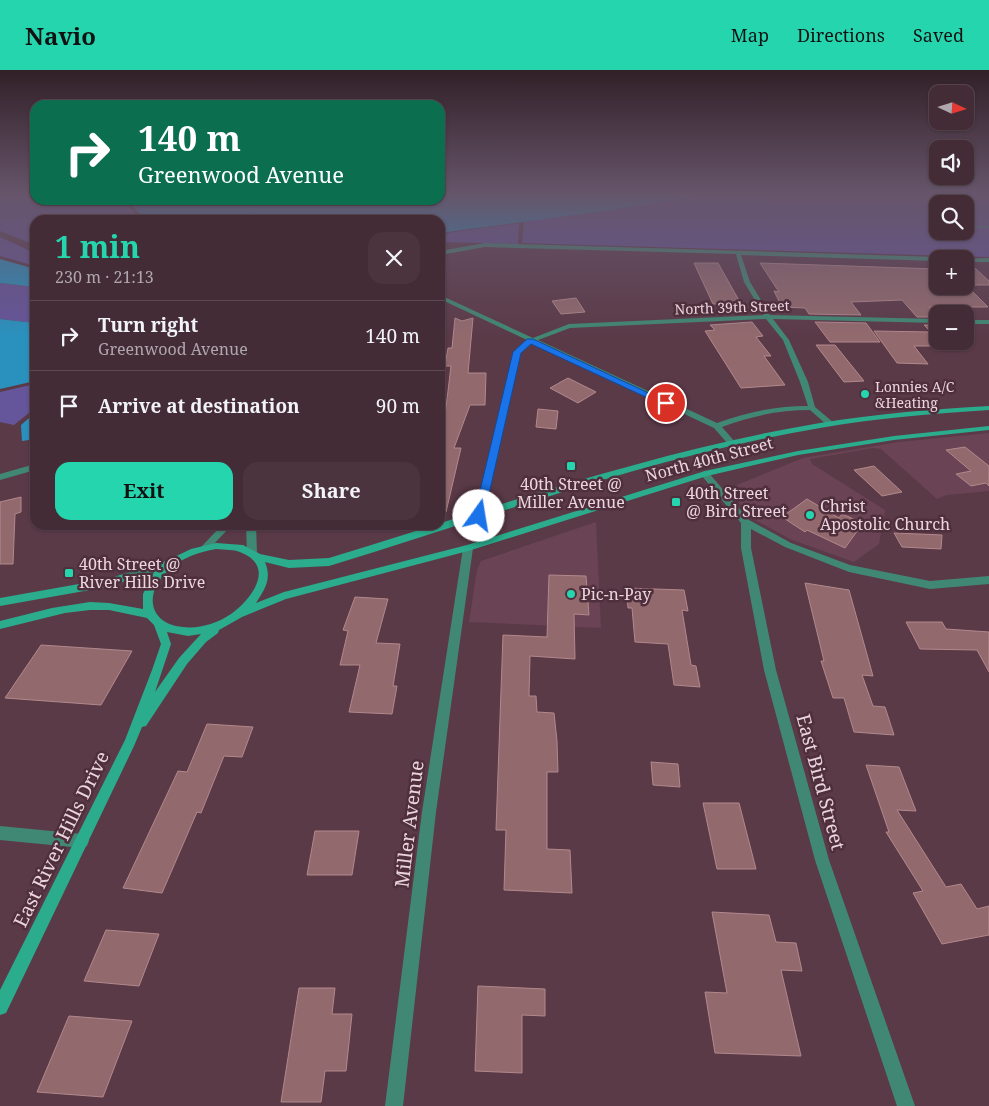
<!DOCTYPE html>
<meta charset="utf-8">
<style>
body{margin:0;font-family:"Noto Serif",serif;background:#4b343e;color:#f1f3f6;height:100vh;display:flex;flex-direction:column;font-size:19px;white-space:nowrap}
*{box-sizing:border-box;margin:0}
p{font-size:16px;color:#afa7ad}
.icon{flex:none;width:28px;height:28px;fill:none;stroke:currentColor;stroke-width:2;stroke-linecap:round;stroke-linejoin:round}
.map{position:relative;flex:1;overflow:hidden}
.drawer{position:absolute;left:30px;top:145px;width:415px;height:315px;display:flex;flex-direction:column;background:#442c36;border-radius:15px;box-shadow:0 1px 4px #0004,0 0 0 1px #5c4851}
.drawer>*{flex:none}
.top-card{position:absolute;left:30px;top:30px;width:415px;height:105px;border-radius:15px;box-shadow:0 1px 4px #0004,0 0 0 1px #5c4851;background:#0b6e4f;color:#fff;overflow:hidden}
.needle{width:32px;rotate:94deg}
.controls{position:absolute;left:929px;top:15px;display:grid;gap:10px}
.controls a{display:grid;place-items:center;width:45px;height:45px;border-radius:10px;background:#442c36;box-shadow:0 1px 4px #0004,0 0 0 1px #5c4851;font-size:25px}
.pin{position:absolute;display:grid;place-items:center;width:42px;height:42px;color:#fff;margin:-21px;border:2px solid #fff;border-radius:50%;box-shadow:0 1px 5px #0007}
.me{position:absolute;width:55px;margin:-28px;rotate:13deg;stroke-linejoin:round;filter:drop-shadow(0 0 4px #0008)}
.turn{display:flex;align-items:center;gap:18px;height:105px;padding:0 25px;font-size:22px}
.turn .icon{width:65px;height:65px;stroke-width:2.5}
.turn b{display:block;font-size:35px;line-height:42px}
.round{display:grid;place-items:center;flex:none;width:52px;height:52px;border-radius:15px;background:#4b343e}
.summary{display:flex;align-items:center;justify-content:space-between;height:85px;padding:0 25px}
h1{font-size:30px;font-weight:700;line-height:38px;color:#25d5ae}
.cta{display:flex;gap:10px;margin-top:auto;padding:10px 25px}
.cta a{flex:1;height:58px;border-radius:15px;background:#25d5ae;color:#111;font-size:20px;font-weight:700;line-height:58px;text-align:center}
.cta a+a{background:#4b343e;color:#f1f3f6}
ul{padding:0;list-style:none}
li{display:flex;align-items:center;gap:15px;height:70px;padding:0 25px;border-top:1px solid #5c4851}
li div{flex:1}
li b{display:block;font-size:19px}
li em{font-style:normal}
header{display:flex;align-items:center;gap:30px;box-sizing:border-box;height:70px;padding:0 25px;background:#25d5ae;color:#111}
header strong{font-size:24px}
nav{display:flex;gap:28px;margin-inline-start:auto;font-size:18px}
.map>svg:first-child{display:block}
.built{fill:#6a4354}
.green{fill:#65559a;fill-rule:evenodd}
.water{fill:#2a91bf}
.building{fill:#926a6e;stroke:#b2888c}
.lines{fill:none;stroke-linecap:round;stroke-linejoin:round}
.street{fill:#418874;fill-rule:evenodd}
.secondary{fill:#2aac8d;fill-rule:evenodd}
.route{fill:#1a73e8;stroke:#114b97}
.poi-dot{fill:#25d5ae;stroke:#502f3d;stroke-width:2}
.labels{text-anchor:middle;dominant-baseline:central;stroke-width:5;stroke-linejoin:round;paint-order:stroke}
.far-street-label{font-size:14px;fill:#ebd6de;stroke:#502f3d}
.far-poi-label{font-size:14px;fill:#ebd6de;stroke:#502f3d;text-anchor:start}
.street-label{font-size:16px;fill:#ebd6de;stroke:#502f3d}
.poi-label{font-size:16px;fill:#ebd6de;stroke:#502f3d;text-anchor:start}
.near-street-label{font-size:19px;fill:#ebd6de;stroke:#502f3d}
</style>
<header>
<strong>Navio</strong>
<nav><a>Map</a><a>Directions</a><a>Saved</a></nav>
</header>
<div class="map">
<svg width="989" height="1036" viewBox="0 0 989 1036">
<rect width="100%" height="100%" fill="#5b3a48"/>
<path class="built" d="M989,363V421L947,425L937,429L881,379L873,378L810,389L812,394L885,440L879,474L854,492L792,470L753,449L727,419L803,388L899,372Z
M596,452L601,558L469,552L477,500L481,491Z"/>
<path class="green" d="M0,122H35V130H123L140,150H35V175L0,161Z
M724,122H989V187L522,173L524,151L612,140ZM938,134H965V161H938Z
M519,153L518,174L440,172V164Z
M0,167L35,183V196L0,186Z
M0,213L35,217V253L0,249Z
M35,314V338L14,355L0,352V322Z"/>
<path class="water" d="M440,122H724L612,140L440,163V150H145L128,130H440Z
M0,189L35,199V217L0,213Z
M0,249L35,253V311L0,319Z
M35,343V369L22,371L21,355Z"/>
<path class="building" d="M694,193H718L741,234H713Z
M760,193L938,199V216H965V198H975L989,211V215H966L988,237H929L938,247H917L902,230L851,232L861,245L809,244L805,238L782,237L774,221L779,222Z
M576,228L585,242L561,244L552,231Z
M455,248L462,251L473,248L468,303H486L485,335H470L454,378H461L446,442L440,441V359L445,346L451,296H445L448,278H452Z
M752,252L763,266L756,267L771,286H764L785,315L741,318L705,261L715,260L710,255Z
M815,252L866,253L880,272H830Z
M924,255H938V271H961L965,276H914L928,294L897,293L874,261L931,262Z
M816,275H835L864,311L844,312Z
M568,308L596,322L578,333L550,318Z
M538,339L558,341L556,359L536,357Z
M965,377L989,396V416L986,413L971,416L956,404L971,401L946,380Z
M874,396L902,422L882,426L854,400Z
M21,427V442L15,444L13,494H0V432Z
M807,429L839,448L842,444L863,453L845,478L807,460L805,462L782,447Z
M894,463L942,465L941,479L902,477Z
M549,505L586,506L589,545L574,544L575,589L530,586L529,626H536L537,642L554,643L557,671L558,702H547V779L570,780L572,823L504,820L506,760H496L503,565L547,567Z
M805,513L849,520L873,606L862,605L873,636L885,637L894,665L854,662L844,628H833L821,591H824Z
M626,518L684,520L688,541L682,540L691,595L696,596L700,617L674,615L668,574L635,572L632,538H628Z
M355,527L388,529L376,573L400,574L393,616H397L392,644L349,642L360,595H340L348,561L343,560Z
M906,552H942L946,559L989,562V602L977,580L920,579Z
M41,575L132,581L101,635L5,628Z
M207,654L253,657L242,687L224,686L201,743L197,742L162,823L123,818L178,701L187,702Z
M651,692L678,694L680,717L653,715Z
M866,695L899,697L916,741L897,740L946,817L961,814L977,839L989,836V865L942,874L913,823L923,821L886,762H889Z
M703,733H739L756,799H717Z
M315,761H359L352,805H307Z
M712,842L769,845L776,872L796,873L802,901L781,900L801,986L715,983L705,922L727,923Z
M106,860L159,864L139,916L84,911Z
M478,916L545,919V946L522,945V1003L475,1001Z
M299,918H335L332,944H352L346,1001H325L321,1032H281Z
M69,946L132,951L103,1027L37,1022Z"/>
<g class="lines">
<path class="street" d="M965,155L989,156V158L965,157Z
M485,173L938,187L941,189H938V191L741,185L750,212L770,245L938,249V253L773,249L789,270L808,312L815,337L834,353L833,355H827L810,340C779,340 751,346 722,357L735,372L731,374H728L714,358L532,272L520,284L483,446L479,449L475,446L514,283L527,270L440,229V225L533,268L569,254L764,245L744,212L736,184L485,177L440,185V181ZM766,249L783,270L800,312L808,336C776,336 747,342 717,353L538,270L570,258Z
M989,188V192H965V189H964Z
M965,250H989V254H965Z
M35,394V400L0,410V404Z
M705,401L708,402L749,450L791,473L850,495L930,511L989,506V514L930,519L849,502L785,477L751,459V478L776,600L829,790L915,1036H897L815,790L764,600L741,478V453L702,406V402Z
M222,455H232L209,479H203L201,477L203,475Z
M246,455H256L257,483L252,486L247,483Z
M468,475L473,478L436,742L403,1036H385L422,742L463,478Z
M0,756L82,764L87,766L89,771L87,776L82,778L0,770Z"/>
<path class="secondary" d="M989,336V340C932,344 876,348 820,358C652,386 491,447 329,496L289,498L265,492C272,509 265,519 256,533L284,522L467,475L705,401L798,381L894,366L989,356V360L894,370L798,385L707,406L468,481L286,529L242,547L219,560L218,563L206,572L187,594L146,656L142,657L134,676L6,943L0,945V920L125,670L152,600L161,574L154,555L147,548L109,540H90L65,543L0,559V551L52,538L90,532L109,533L143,539V524L154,502L107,517L0,536V528L107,509L166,491L191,479L216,473L243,475L260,484L289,490L329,488C490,439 652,381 820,353C876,344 932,339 989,336ZM216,479C224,480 235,479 242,483C276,497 251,530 231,544C218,553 199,559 183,557C146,553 144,520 171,498C184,487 199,482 216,479ZM167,562L188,566L201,564L179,588L155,622L171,574Z"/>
</g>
<linearGradient id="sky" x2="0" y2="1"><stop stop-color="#322028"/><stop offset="0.46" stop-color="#66556a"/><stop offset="1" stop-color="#66556a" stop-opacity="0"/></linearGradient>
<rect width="989" height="267" fill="url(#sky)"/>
<path class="route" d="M527,269H533L670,333L663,335L531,274L521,283L484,446L479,449L474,446L513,282Z"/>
<g class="poi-dot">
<circle cx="865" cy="324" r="5"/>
<rect x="566" y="391" width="10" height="10" rx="2.5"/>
<rect x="671" y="427" width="10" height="10" rx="2.5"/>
<circle cx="810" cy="445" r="5"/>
<rect x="64" y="498" width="10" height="10" rx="2.5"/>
<circle cx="571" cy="524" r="5"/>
</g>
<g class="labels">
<g class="far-street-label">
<text transform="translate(732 237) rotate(-2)">North 39th Street</text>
</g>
<g class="far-poi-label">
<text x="875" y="316">Lonnies A/C<tspan x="875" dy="16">&amp;Heating</tspan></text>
</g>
<g class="street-label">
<text transform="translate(709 389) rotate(-15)">North 40th Street</text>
</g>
<g class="poi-label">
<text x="571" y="414" text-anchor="middle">40th Street @<tspan x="571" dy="18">Miller Avenue</tspan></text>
<text x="686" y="423">40th Street<tspan x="686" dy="18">@ Bird Street</tspan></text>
<text x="820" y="436">Christ<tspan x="820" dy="18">Apostolic Church</tspan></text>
<text x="79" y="494">40th Street @<tspan x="79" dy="18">River Hills Drive</tspan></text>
<text x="581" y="524">Pic-n-Pay</text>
</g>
<g class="near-street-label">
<text transform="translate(821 712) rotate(75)">East Bird Street</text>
<text transform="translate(409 754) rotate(-83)">Miller Avenue</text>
<text transform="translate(61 769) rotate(-64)">East River Hills Drive</text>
</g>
</g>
</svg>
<div class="controls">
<a><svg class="needle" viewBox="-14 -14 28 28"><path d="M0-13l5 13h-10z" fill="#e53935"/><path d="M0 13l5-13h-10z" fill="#afa7ad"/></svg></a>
<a><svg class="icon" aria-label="sound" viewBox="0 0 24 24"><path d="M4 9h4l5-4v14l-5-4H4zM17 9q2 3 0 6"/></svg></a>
<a><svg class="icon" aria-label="search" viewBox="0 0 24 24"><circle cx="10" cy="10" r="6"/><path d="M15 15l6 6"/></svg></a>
<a>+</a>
<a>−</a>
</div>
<div class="pin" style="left:666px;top:333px;background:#d93025"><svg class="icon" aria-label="arrive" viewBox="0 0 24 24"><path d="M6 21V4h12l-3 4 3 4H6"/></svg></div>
<svg class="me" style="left:479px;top:446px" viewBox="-20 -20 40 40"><circle r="19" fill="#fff"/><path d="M0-13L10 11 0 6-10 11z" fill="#1a73e8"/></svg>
<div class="top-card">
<div class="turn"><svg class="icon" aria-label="right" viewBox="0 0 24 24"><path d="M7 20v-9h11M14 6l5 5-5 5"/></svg><div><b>140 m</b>Greenwood Avenue</div></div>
</div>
<section class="drawer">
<div class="summary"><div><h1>1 min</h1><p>230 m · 21:13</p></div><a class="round"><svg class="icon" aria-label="close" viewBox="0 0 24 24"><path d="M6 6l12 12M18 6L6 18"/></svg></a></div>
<ul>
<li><svg class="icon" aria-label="right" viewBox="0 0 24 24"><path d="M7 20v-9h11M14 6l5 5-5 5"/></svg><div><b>Turn right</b><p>Greenwood Avenue</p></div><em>140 m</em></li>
<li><svg class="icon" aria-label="arrive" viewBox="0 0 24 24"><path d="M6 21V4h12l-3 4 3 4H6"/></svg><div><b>Arrive at destination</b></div><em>90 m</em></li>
</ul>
<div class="cta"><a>Exit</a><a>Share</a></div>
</section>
</div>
